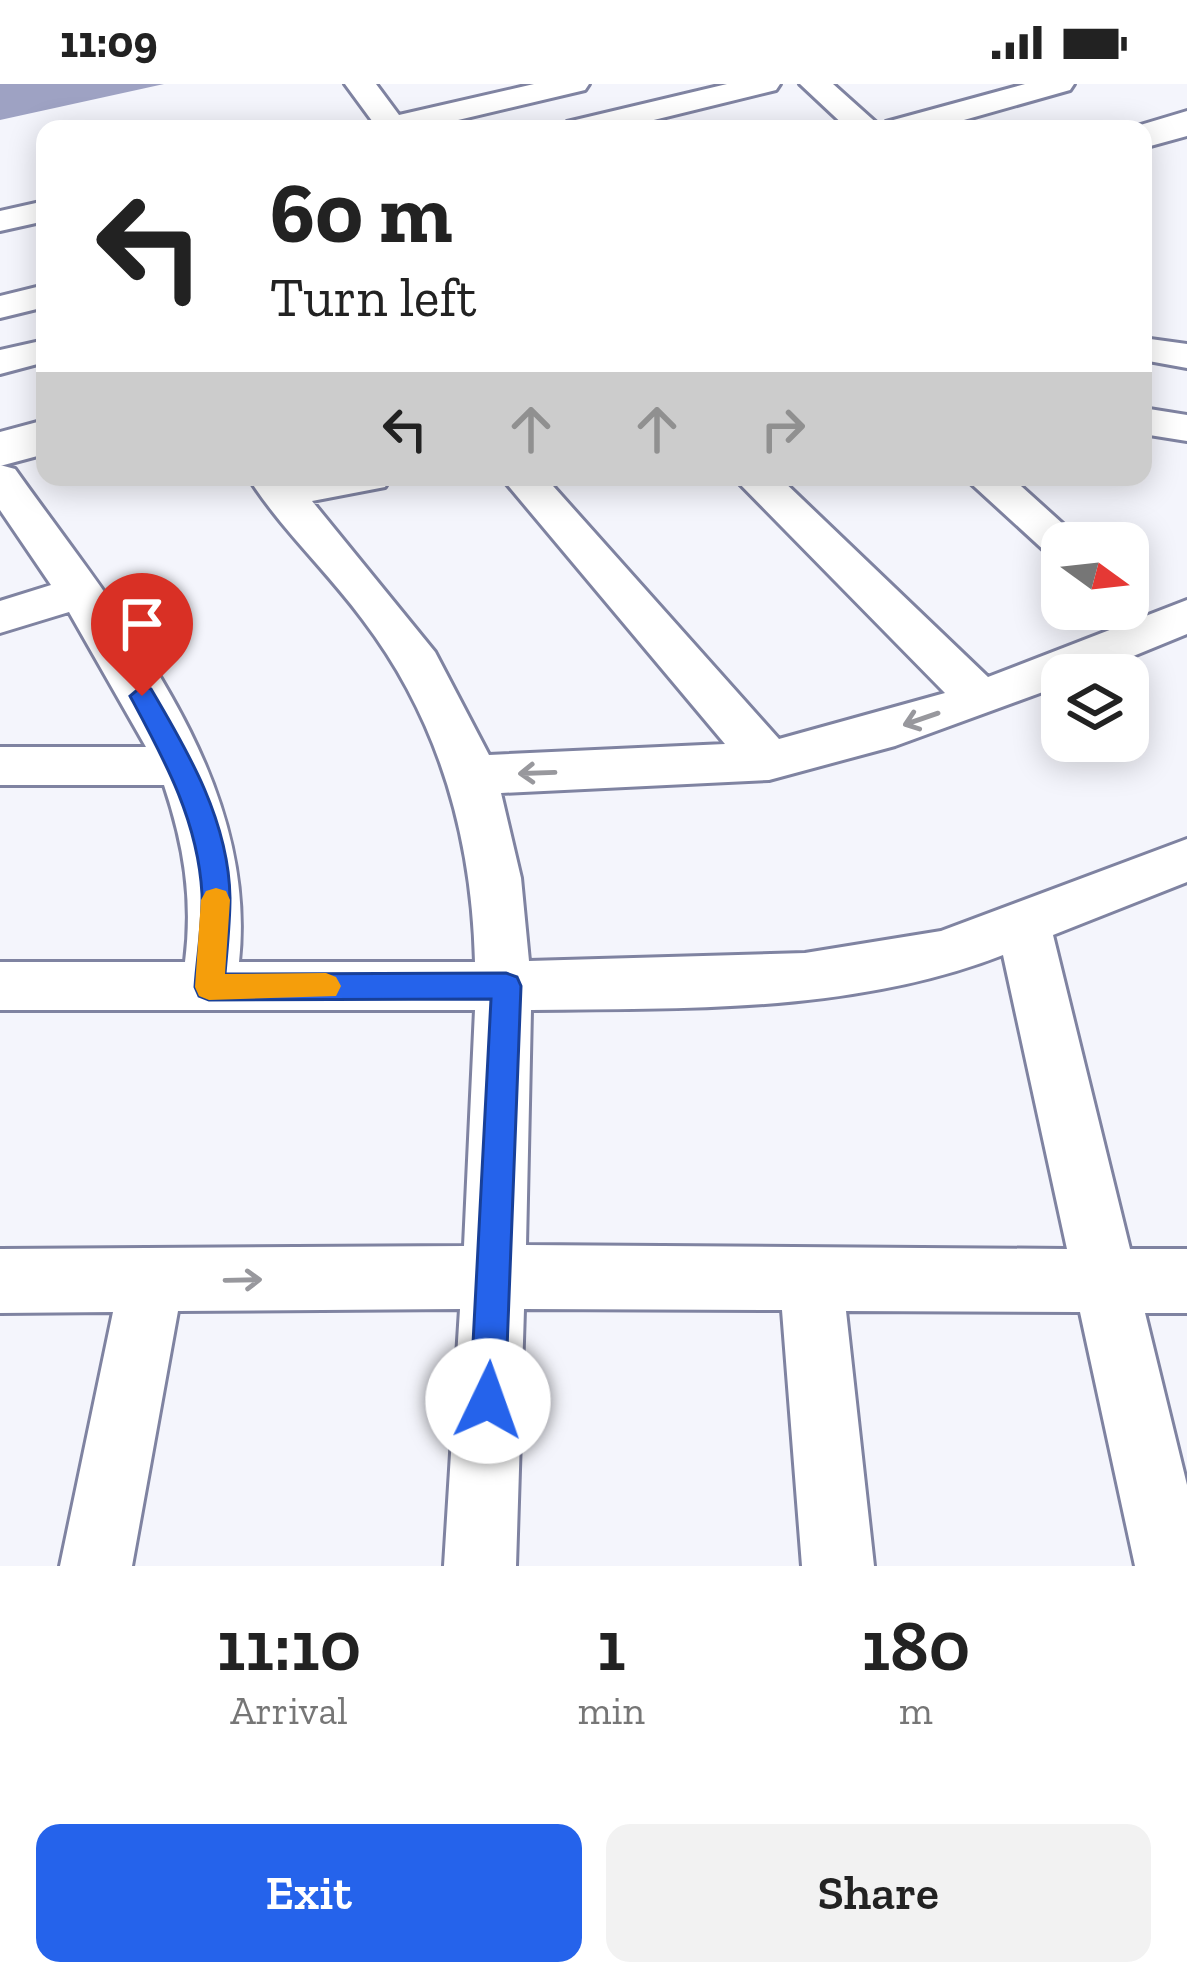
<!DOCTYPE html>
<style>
body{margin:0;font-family:"Zilla Slab",serif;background:#f2f2f2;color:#222;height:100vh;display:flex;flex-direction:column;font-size:45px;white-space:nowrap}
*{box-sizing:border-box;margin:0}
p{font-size:39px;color:#767676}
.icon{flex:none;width:66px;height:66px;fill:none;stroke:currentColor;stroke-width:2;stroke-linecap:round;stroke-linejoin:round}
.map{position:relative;height:1482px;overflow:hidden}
.sheet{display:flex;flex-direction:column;background:#fff;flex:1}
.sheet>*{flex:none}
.banner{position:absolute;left:36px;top:36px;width:1116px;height:366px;border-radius:24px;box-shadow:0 6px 30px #0003;background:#fff;color:#222;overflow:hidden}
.needle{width:78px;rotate:105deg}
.buttons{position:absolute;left:1041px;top:438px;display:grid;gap:24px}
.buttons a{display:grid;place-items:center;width:108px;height:108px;border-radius:24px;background:#fff;box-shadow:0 6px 30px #0003;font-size:60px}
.pin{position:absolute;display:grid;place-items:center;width:102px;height:102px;color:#fff;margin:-123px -51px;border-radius:50% 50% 50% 0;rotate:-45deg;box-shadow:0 0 12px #0007}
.pin .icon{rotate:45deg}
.me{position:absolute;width:132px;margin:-66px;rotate:3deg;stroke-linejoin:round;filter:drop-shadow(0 0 9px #0008)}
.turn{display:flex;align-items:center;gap:42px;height:252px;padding:0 36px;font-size:54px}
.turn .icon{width:156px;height:156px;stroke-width:2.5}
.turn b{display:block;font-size:84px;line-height:102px}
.lanes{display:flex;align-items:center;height:114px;padding:0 36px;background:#0003;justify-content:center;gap:60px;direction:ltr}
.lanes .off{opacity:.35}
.eta{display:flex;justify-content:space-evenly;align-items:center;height:204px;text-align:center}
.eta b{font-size:72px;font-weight:600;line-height:84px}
.action{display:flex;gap:24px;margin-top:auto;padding:24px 36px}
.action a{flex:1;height:138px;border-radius:24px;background:#2563eb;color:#fff;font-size:48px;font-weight:600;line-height:138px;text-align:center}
.action a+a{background:#f2f2f2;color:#222}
.status{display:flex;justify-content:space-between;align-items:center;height:84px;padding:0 60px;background:#fff;direction:ltr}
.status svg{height:33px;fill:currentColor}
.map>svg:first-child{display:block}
.water{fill:#9ea2c3}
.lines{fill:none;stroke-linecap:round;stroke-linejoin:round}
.minor-casing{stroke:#7f83a1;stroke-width:6}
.major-casing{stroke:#7f83a1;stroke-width:6}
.minor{fill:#fff;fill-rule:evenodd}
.major{fill:#fff;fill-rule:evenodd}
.oneway{stroke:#98989d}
.route{fill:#2563eb;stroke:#184099;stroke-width:3}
.slow{fill:#f59e0b}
</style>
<div class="status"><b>11:09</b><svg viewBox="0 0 49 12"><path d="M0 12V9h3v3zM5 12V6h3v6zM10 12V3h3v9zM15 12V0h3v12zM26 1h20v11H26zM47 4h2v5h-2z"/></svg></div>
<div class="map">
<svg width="1187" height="1482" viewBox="0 0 1187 1482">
<rect width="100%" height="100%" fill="#f4f5fc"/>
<path class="water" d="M0,0H164L0,36Z"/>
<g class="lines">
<g class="minor-casing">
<path id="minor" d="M345,0H376L399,31L534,0H589L585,6L420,45H378Z
M727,0H780L776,6L617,45H562L567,38Z
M800,0H833L881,43L848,45Z
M1025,0H1074L1070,6L932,45H881L886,38Z
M45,117V137L0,147V127Z
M45,201V223L0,234V212Z
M1143,254L1187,260V284L1143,276Z
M45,256V278L0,290V266Z
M1143,324L1187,331V357L1143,350Z
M0,381L15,385C118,530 259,690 239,878H475C472,753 439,636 363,536C327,487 280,444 248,393H391L385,403L312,417L435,568L489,671L725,660L501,393H545L779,655L945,609L733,393H779L988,593L1187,516V550L1087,591H1062V601L895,662L769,696L501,709L521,794L529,877L805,869L941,847L1187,755V798L1053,851L1130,1165H1187V1229H1145L1187,1401V1482H1135L1080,1228L846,1227L874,1482H802L782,1226L524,1225L516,1482H444L460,1225L178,1227L132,1482H60L113,1228L0,1229V1165L464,1162L475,926H0V878H185C193,815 184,761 164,701H0V663H146L69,528L0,549V517L51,501L0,426ZM1003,871L1067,1165L526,1161L531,926C689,924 854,929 1003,871Z
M964,393H1011L1084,459H1062V474L1047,469Z"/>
</g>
<g class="major-casing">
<path id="major" d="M1187,27V52L1143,64V45H1127Z
M45,336V370L0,382V348Z"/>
</g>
<use href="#minor" class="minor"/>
<use href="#major" class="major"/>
</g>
<defs><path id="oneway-shaft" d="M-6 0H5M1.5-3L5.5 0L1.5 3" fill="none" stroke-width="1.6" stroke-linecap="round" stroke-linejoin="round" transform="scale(3)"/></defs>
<g class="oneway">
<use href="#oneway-shaft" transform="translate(921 635) rotate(161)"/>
<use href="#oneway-shaft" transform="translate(537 689) rotate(178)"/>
<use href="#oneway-shaft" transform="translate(243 1196) rotate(-1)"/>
</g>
<path class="route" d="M142,602L151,605C189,669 229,738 230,814C230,839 227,865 225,890L506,889L517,893L521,902L505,1317L500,1329L488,1335L475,1329L470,1317L491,915L209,916L199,912L195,903C197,873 203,840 202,810C198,736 164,675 130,612Z"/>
<path class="slow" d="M216,804L226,807L230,816L225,890L326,889L336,893L341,902L336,912L209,916L199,912L195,903L201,816L206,807Z"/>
</svg>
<div class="buttons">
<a><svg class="needle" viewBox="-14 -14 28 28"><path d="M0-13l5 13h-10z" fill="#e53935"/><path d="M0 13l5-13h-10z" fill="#767676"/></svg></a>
<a><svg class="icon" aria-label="layers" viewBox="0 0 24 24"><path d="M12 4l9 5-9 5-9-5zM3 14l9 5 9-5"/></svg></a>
</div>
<div class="pin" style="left:142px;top:612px;background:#d93025"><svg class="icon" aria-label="arrive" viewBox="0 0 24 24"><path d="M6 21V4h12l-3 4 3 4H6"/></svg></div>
<svg class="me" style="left:488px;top:1317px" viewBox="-20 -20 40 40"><circle r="19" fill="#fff"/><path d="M0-13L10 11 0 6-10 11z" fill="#2563eb"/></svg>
<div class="banner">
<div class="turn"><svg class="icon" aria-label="left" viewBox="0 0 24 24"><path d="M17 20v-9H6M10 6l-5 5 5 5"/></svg><div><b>60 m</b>Turn left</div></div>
<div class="lanes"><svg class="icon" aria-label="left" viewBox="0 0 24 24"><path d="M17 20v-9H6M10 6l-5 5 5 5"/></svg><svg class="icon off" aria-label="ahead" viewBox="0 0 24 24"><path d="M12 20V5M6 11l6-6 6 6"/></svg><svg class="icon off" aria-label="ahead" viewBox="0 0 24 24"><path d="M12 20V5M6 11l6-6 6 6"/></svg><svg class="icon off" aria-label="right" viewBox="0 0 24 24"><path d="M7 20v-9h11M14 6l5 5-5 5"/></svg></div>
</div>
</div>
<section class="sheet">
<div class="eta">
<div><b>11:10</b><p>Arrival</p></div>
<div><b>1</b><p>min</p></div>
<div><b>180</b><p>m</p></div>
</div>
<div class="action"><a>Exit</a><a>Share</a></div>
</section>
